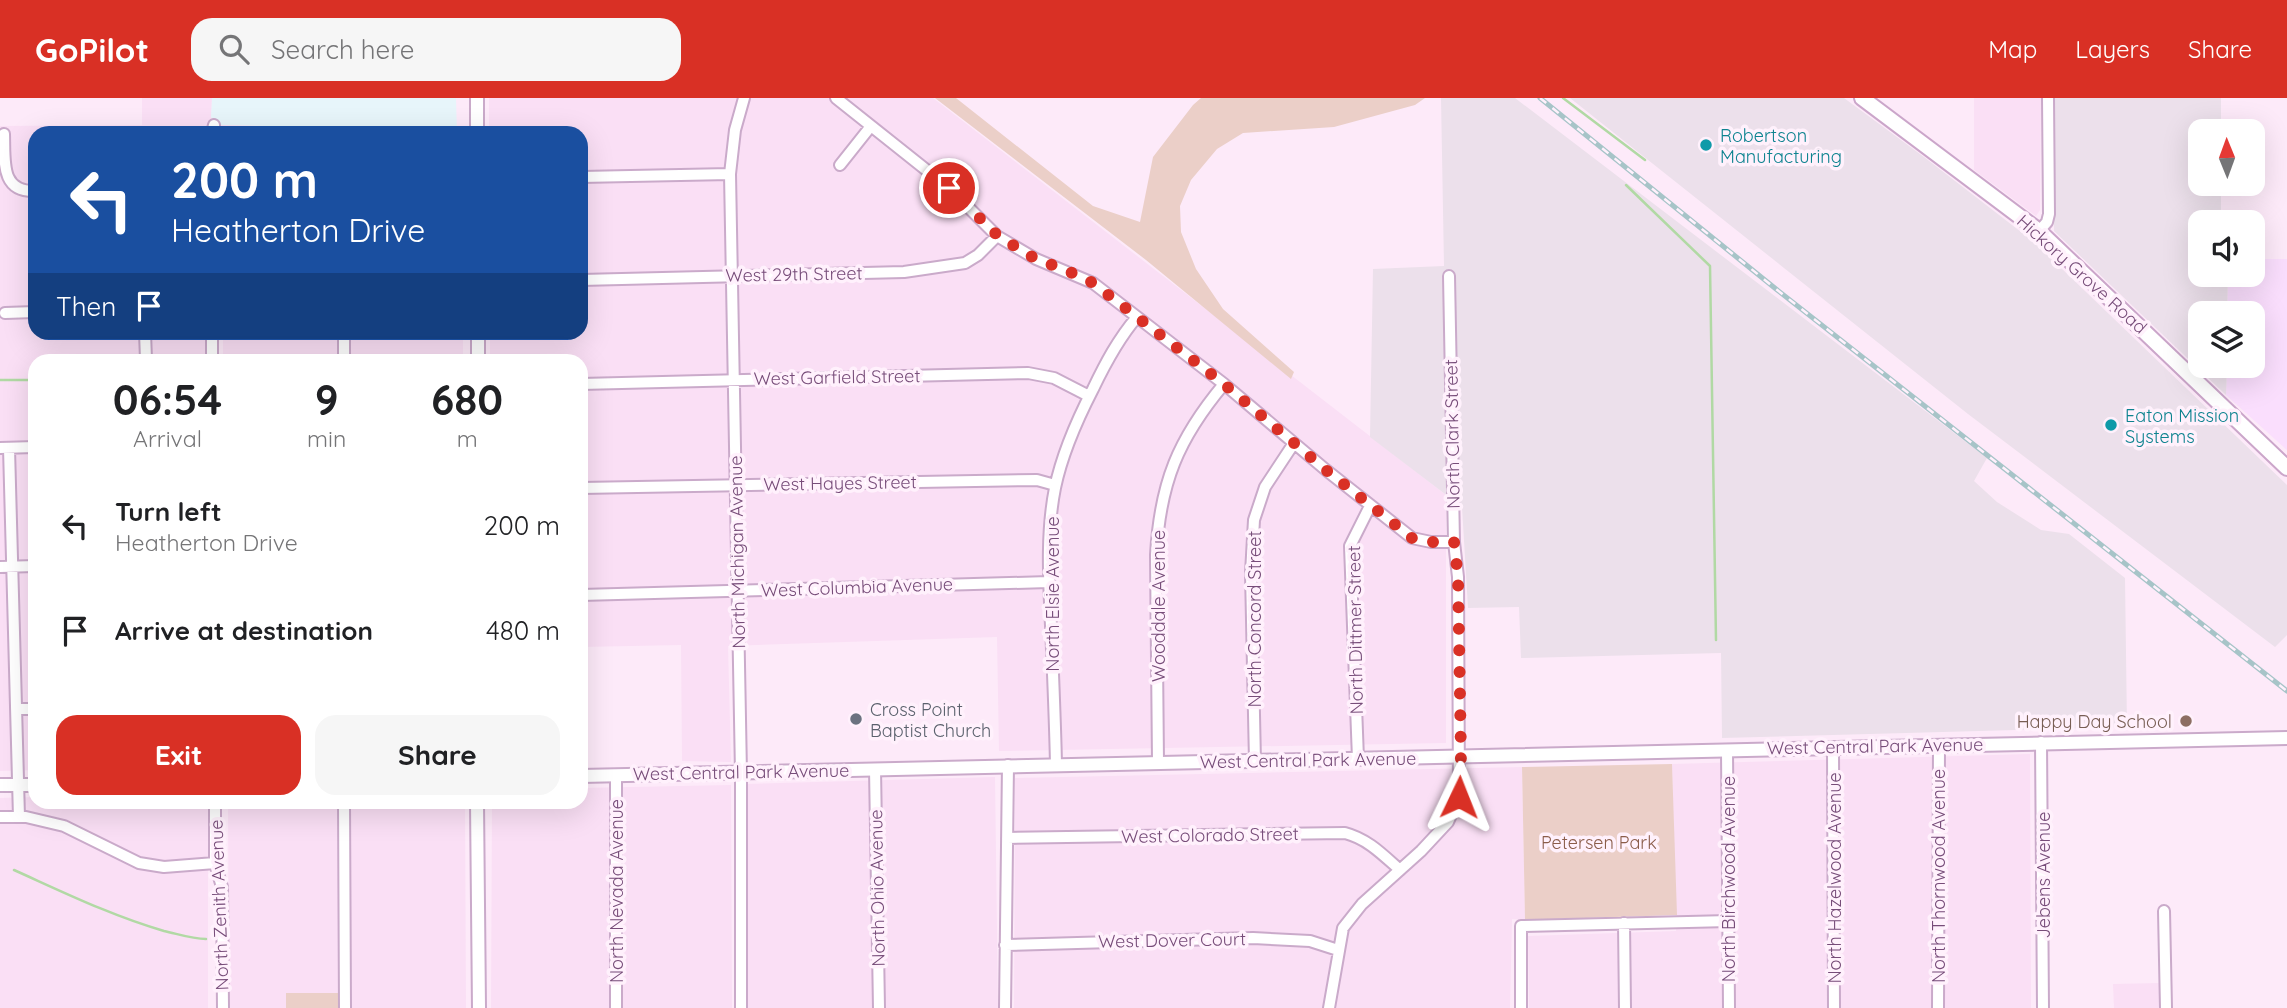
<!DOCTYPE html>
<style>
body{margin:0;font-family:Quicksand,sans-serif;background:#f6f6f6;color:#202124;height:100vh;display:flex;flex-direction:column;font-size:26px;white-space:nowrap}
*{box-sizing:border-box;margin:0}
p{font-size:23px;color:#757577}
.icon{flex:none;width:38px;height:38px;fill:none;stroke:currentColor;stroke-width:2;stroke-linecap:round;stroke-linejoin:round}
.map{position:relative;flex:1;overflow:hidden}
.details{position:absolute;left:28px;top:256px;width:560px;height:455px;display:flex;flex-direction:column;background:#fff;border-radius:21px;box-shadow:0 7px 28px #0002}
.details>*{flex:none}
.guide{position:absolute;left:28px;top:28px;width:560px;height:214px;border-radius:21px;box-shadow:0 7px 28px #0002;background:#1a4fa0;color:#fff;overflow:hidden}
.needle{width:46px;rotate:359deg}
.tools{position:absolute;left:2188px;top:21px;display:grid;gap:14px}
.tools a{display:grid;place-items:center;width:77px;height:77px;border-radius:14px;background:#fff;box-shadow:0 7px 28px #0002;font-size:35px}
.pin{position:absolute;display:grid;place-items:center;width:60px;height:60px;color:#fff;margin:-30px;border:4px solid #fff;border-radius:50%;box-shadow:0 2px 7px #0007}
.me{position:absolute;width:77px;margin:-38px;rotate:2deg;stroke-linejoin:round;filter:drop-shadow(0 0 5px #0008)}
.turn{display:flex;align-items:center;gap:24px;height:147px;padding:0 28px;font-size:32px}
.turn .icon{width:91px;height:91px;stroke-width:2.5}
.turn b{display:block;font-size:49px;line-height:60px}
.then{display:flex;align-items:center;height:66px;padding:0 28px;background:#0003;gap:14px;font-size:26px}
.eta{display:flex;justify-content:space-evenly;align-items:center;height:119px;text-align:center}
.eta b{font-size:42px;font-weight:700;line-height:49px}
.action{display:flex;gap:14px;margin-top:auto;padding:14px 28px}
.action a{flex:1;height:80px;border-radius:21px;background:#d93025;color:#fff;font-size:28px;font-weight:700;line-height:80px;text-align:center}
.action a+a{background:#f6f6f6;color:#202124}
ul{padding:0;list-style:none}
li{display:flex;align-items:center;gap:21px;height:105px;padding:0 28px}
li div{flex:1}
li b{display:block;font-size:26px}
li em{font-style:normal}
header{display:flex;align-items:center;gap:42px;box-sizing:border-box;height:98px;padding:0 35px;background:#d93025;color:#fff}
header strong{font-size:33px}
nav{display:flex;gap:38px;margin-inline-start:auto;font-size:24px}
.search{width:490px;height:63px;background:#f6f6f6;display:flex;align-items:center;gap:18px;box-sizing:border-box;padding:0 24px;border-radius:21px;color:#757577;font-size:26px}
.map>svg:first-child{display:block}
.residential{fill:#fadff5}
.commercial{fill:#fadefd}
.industrial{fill:#ece0eb}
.education{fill:#e7f5fa}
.green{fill:#ebcfc8}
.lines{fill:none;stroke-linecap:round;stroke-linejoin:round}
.stream{stroke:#b1d9a4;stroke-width:2.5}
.minor-casing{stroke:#caaaca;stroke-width:14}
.tertiary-casing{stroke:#caaaca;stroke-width:16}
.secondary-casing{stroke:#cba6ca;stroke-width:18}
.minor{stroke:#fff;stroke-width:10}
.tertiary{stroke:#fff;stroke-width:12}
.secondary{stroke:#fff;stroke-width:14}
.rail-casing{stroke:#a7c4c8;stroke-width:5}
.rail{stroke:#fff1fc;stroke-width:2.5;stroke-dasharray:8;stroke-linecap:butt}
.route{stroke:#d93025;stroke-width:12;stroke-dasharray:0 21.6}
.culture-dot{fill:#0f9aa8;stroke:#fff1fc;stroke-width:2.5}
.worship-dot{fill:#6b7280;stroke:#fff1fc;stroke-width:2.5}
.education-dot{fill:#8d6e63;stroke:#fff1fc;stroke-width:2.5}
.labels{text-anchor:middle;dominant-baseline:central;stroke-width:7;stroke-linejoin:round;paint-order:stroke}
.culture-label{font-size:18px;fill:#0d838f;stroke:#fff1fc;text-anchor:start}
.street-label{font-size:18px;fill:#774c79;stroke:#fff1fc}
.worship-label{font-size:18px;fill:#5b616d;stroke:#fff1fc;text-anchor:start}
.education-label{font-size:18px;fill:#785e54;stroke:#fff1fc;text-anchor:end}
.park-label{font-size:18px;fill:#8b5d4a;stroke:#fff1fc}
</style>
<header>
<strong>GoPilot</strong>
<div class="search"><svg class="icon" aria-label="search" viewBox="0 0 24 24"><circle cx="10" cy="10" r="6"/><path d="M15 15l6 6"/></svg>Search here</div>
<nav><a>Map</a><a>Layers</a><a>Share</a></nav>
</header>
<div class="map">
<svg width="2287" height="910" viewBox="0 0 2287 910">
<rect width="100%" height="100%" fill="#fdeaf9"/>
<path class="residential" d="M142,0H212L211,35H35V234L209,235V262H35V672L0,673V28L142,27Z
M489,0H933L1446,397V645L999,653L997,539L728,548L731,664L682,663L681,547L581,549V262H490V235L581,234V35H489Z
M1974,0H2041L2040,112L2036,118L1974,72Z
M220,27L269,28L270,35H221Z
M223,235H463V262H223Z
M2030,656L2031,910H1529L1528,838L1676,833L1672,666Z
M1522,669L1525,822L1512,821L1510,910H1014L1015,680Z
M995,679L998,910H748L746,686Z
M731,687L732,910H491L492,704H581V690Z
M35,699V704H208V910H0V700Z
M228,704H465L466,910H229Z
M2159,885V910H2114L2113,886Z"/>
<path class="commercial" d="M2252,161H2287V352L2226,297L2227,268H2252V215H2227L2228,177H2252Z"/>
<path class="industrial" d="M1441,0H1515L1987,360L1974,383L1997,404L2041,432L2069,436L2125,480L2127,629L1722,640L1721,555L1521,560L1519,509L1468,510L1462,409L1370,339L1373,171L1444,168Z
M1570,0H1844L1924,59L2034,144L2287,387V537L2275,549L1968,316Z
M2053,0H2221V33H2200V86H2221V124H2200V177H2228L2227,215H2200V268H2227L2226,297L2054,133Z"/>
<path class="education" d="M212,0H456L457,35H270L269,28L220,27L211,19Z"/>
<path class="green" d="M935,0H956L1093,108L1140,124L1153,59L1193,7L1201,0H1425L1415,7L1334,29L1243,35L1217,51L1191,82L1180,108L1181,134L1196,171L1223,211L1294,274L1291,281L1146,162Z
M1672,666L1677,817L1525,822L1522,669Z
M286,895H341V910H286Z"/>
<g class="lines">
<path class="stream" d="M1563,0L1645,62
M1626,87L1710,168L1716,542
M0,282H35
M14,772C63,794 112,818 164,833C178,836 192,841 206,841"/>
<g class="minor-casing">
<path id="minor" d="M836,0L949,90L997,138L1036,161L1093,185L1224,286L1326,372L1412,440L1431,444H1454
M212,35L214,27
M4,36C5,63 0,94 35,93
M840,67L871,28
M581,79L730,76
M2039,133L2047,124L2049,116L2048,0
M581,182L904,174L965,165L978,157L997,138
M5,215L35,214
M145,234L146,262
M344,240V262
M212,262V234
M581,286L1028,275L1054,280L1089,298
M0,350L35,349
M9,350L19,719
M581,390L1037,382L1055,387
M0,469L35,468
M581,497L1049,484
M16,611H35
M2041,644L2043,910
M1833,649L1834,910
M1727,652L1729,910
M1358,661L1350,448L1370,408
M1158,664L1156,457C1160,385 1178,341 1224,286
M1255,664L1251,475L1254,422L1265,389L1294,345
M1056,666C1055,620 1053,574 1051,528C1049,482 1046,435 1055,390C1062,356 1077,322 1093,291C1105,266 1118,241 1137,219
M875,671L879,910
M616,677V910
M215,704V765L222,789L223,910
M344,704L345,910
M0,719H26L64,728L139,765L164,769L215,765
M1007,740L1345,735C1368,741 1383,757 1400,772
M2164,813L2166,910
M1624,825L1625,910
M1005,847L1253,840L1310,843L1338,852
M741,910V675L730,76L735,32L744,0
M1005,910L1008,667
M1329,910L1343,830L1362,806L1421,753L1448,724L1459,699L1458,479L1454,444L1449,178
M1521,910V828L1729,823
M1938,910L1939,647"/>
</g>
<g class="tertiary-casing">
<path id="tertiary" d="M477,35V0
M478,262V234
M581,678L2287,640
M0,687H35
M477,704L479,910"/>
</g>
<g class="secondary-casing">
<path id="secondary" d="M1862,0L2039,133L2287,370"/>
</g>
<use href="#minor" class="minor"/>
<use href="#tertiary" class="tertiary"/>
<use href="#secondary" class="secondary"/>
<g class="rail-casing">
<path id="rail" d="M1540,0L1776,191L2287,593"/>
</g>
<use href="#rail" class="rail"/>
</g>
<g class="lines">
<path class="route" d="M949,90L998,138L1036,161L1066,172L1093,185L1224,286L1326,372L1412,440L1432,444H1454L1458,479L1461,658L1459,699"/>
</g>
<g class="culture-dot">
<circle cx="1706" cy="47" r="7"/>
<circle cx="2111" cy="327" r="7"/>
</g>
<circle class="worship-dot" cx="856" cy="621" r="7"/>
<circle class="education-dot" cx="2186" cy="623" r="7"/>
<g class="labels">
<g class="culture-label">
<text x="1720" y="37">Robertson<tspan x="1720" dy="21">Manufacturing</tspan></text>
<text x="2125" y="317">Eaton Mission<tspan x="2125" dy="21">Systems</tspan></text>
</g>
<g class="street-label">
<text transform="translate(794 176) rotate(-1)">West 29th Street</text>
<text transform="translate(2082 176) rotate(42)">Hickory Grove Road</text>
<text transform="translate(837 279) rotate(-1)">West Garfield Street</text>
<text transform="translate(1452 336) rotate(-91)">North Clark Street</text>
<text transform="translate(840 385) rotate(-1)">West Hayes Street</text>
<text transform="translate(737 454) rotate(-91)">North Michigan Avenue</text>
<text transform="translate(857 489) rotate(-2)">West Columbia Avenue</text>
<text transform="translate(1052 496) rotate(-90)">North Elsie Avenue</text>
<text transform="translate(1158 508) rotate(-90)">Wooddale Avenue</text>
<text transform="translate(1254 521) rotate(-90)">North Concord Street</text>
<text transform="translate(1355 532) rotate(-91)">North Dittmer Street</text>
<text transform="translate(1875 648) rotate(-1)">West Central Park Avenue</text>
<text transform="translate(1308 662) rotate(-1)">West Central Park Avenue</text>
<text transform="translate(741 674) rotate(-1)">West Central Park Avenue</text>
<text transform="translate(1210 737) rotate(-1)">West Colorado Street</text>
<text transform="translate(2043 777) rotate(-90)">Jebens Avenue</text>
<text transform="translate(1938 778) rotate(-90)">North Thornwood Avenue</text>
<text transform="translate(1834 780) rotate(-90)">North Hazelwood Avenue</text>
<text transform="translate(1728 781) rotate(-90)">North Birchwood Avenue</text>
<text transform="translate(877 790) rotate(-91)">North Ohio Avenue</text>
<text transform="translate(616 793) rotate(-90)">North Nevada Avenue</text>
<text transform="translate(219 807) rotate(-92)">North Zenith Avenue</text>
<text transform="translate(1172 842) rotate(-1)">West Dover Court</text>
</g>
<g class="worship-label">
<text x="870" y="611">Cross Point<tspan x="870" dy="21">Baptist Church</tspan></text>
</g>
<g class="education-label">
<text x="2172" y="623">Happy Day School</text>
</g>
<g class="park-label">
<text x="1599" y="744">Petersen Park</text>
</g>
</g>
</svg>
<div class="tools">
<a><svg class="needle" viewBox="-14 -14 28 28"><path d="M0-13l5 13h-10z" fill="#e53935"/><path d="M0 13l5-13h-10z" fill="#757577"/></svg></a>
<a><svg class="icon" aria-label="sound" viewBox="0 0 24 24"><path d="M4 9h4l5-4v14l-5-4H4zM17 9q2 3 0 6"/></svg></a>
<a><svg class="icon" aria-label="layers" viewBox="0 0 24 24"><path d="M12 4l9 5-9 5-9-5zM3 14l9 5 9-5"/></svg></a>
</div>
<div class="pin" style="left:949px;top:90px;background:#d93025"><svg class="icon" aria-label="arrive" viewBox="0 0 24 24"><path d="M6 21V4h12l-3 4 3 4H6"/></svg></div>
<svg class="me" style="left:1459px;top:699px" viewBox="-20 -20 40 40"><path d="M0-17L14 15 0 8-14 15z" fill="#d93025" stroke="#fff" stroke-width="4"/></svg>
<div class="guide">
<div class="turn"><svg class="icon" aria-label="left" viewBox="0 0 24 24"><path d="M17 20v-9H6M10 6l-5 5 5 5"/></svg><div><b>200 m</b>Heatherton Drive</div></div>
<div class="then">Then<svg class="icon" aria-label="arrive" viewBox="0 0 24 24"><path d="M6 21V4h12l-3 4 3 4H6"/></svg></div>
</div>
<section class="details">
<div class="eta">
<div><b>06:54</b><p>Arrival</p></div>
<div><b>9</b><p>min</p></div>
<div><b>680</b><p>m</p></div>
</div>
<ul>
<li><svg class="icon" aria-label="left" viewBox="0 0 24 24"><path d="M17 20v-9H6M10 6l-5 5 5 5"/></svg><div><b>Turn left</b><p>Heatherton Drive</p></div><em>200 m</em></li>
<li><svg class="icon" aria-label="arrive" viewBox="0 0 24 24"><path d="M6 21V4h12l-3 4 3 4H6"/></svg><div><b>Arrive at destination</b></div><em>480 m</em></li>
</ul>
<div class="action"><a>Exit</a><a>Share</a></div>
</section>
</div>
